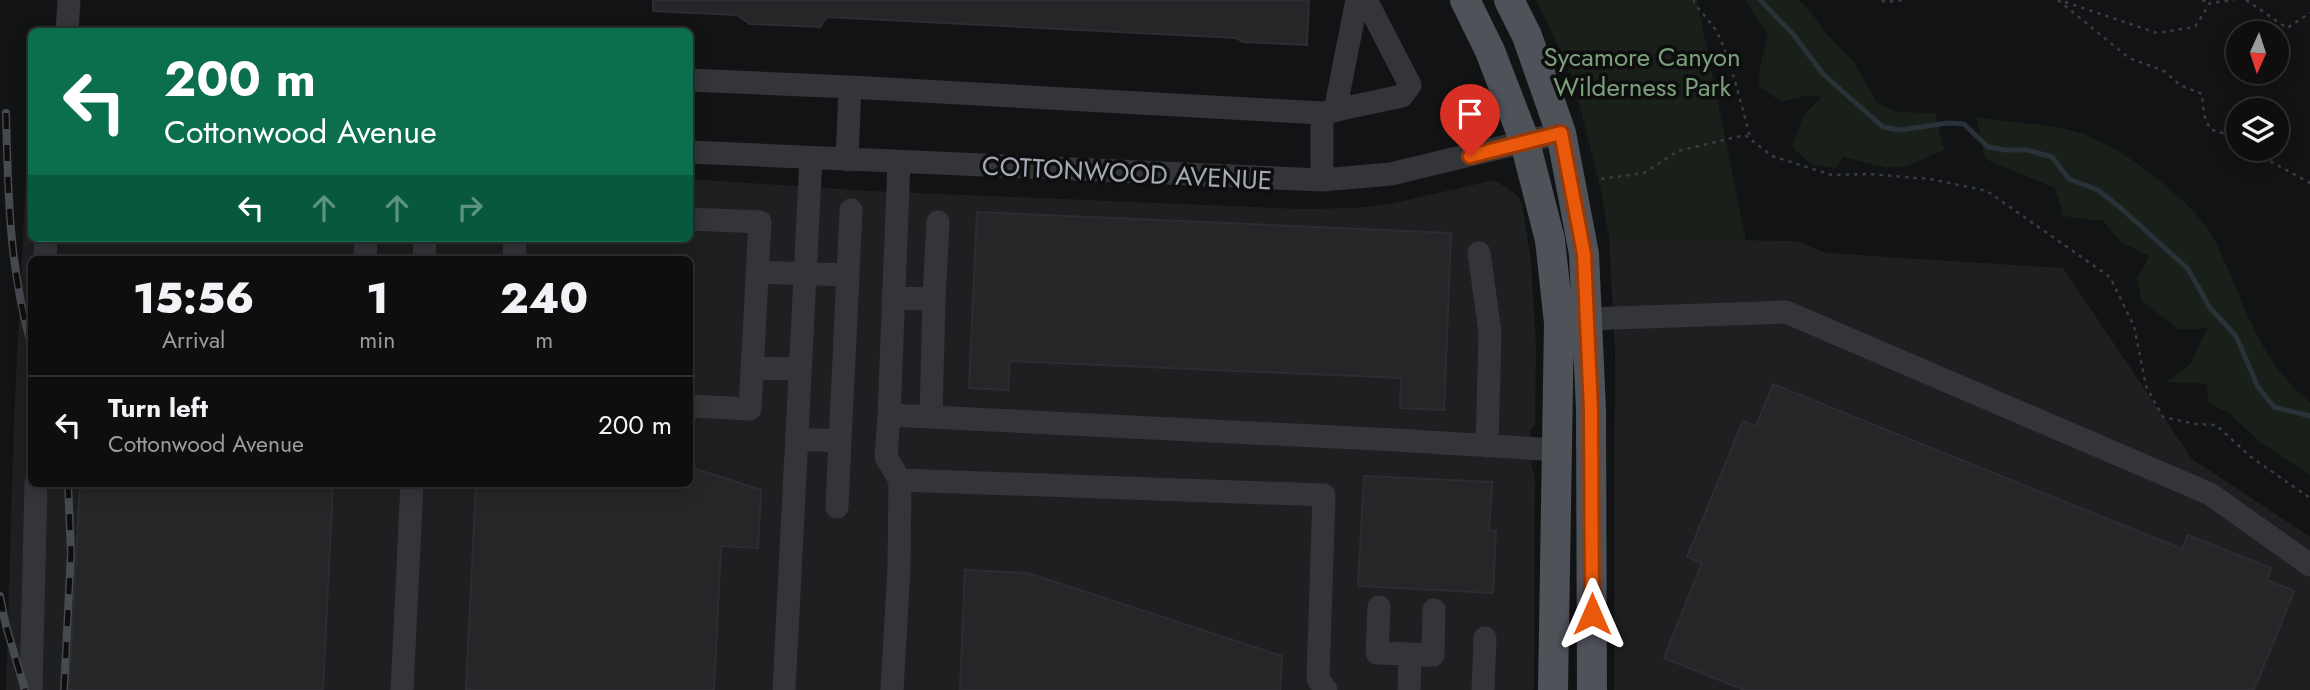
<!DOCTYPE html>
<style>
body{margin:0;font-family:Jost,sans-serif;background:#171718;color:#f1f3f6;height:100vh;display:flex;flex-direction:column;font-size:26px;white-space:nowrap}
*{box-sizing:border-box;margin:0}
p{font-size:23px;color:#9b9c9e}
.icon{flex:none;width:38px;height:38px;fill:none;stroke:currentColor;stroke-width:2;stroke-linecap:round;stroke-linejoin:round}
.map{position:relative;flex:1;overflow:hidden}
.sheet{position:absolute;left:28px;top:256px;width:665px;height:231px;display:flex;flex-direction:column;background:#0e0e0f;border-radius:10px;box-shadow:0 4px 18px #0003,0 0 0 2px #2e2e2f}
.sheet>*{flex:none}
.banner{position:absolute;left:28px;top:28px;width:665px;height:214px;border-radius:10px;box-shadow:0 4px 18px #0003,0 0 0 2px #2e2e2f;background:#0b6e4f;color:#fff;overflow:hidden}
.needle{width:46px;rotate:183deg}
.controls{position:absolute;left:2226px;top:21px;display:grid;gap:14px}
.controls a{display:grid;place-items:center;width:63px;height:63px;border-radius:50%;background:#0e0e0f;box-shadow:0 4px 18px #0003,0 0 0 2px #2e2e2f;font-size:35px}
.pin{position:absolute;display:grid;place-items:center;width:60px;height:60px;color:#fff;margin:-72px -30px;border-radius:50% 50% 50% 0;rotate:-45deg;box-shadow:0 0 7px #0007}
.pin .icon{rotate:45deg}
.me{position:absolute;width:77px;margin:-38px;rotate:0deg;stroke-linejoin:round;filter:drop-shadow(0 0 5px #0008)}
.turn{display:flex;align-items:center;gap:24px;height:147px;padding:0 21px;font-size:32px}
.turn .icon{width:91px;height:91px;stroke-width:2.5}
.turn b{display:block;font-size:49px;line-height:60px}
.lanes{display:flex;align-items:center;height:66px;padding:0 21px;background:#0003;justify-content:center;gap:35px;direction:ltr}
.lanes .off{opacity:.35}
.eta{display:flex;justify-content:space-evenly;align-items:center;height:119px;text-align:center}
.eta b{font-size:42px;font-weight:800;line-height:49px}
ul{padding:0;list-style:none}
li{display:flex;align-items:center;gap:21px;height:98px;padding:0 21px;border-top:2px solid #2e2e2f}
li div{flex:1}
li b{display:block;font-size:26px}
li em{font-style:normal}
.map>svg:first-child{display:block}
.built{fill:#1e1f21;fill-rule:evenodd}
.green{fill:#191f19}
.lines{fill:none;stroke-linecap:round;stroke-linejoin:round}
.stream{stroke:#293238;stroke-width:5}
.building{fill:#252628;stroke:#2c2d30;stroke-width:2}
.path{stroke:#393c40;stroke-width:2.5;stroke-dasharray:3.5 5;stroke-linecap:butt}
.minor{stroke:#333539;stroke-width:23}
.major{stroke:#4f5258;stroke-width:30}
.rail-casing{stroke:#46494e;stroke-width:8}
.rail{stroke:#0e0e0f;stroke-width:5;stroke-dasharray:16;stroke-linecap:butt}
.route-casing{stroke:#983908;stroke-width:18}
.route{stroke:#ea580c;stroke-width:12}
.labels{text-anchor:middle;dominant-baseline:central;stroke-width:7;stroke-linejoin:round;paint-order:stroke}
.park-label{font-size:26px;fill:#7aa07b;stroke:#0e0e0f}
.street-label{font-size:26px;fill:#a4aab5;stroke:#0e0e0f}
</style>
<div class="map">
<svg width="2310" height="690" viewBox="0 0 2310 690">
<rect width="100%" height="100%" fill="#121314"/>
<path class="built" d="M29,115H32V238H690V179L870,191L1300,209L1355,208L1389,204L1495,180L1518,196L1522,204L1531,261L1536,348L1535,425L1530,431L1532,468L1535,475L1534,688L1533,690H6L14,417ZM32,259H690V483H32Z
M1609,238L1797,241L1826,253L2063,268L2191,458L2310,537V690H1614L1615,350Z"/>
<path class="green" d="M1536,0H1697L1746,240L1609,238L1601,191L1572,75Z
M1745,0H1798L1808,8L1826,33L1854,62L1877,103L1898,112L1935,113L1944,150L1907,166L1887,168L1843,157L1836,168L1811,164L1792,147L1803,116L1821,97L1805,96L1781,102L1758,85L1761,62L1768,35Z
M1976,117C2006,122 2037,123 2066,129C2111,138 2172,186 2202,221C2211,231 2219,249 2225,262C2248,315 2263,364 2310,402V475L2261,443L2229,413L2208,403L2207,384L2166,382L2190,364L2207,328L2179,330L2142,301L2137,279L2149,256L2121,242L2103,221L2063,216L2055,188L1985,159Z"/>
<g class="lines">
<path class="stream" d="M1760,0L1793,34L1823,74L1883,127L1900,130L1948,123L1964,124L1988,147L2005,150H2027L2052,157L2069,179L2098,190L2123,210L2188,269L2210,308L2236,336L2258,387L2274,407L2310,416"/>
</g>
<path class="building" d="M653,0H1309L1307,45L1243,42L1236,38L827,17L820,27L750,24L737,15L653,11Z
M977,212L1451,233L1444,410L1400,408L1401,378L1010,361L1008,390L969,388Z
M1773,384L2182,549L2188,535L2271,568L2267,580L2294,591L2254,690H1744L1664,658L1702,563L1687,557L1743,421L1756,426Z
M690,467L761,490L758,548L721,546L714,690H466L476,483H690Z
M1364,476L1492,482L1489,531H1496L1493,593L1358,586Z
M80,483H333L323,690H69Z
M965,570L1028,573L1282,656L1280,690H960Z"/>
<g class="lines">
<path class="path" d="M1693,0C1700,13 1713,23 1719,36C1733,68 1741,104 1750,137
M1882,0L1885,2L1904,0
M2058,0L2129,58L2164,71L2180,85L2202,94L2204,115L2210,129L2238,138
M2202,0L2210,3
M2246,0L2287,28L2310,13
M2065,2L2157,33L2195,27L2210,3L2234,0
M2248,149L2310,183
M1601,179L1644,173L1678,151L1745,135L1772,156L1832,175L1869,174L1930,179L1987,191L2110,277L2134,326L2146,386L2163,417L2196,424L2216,425L2251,457L2310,498"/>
<path class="minor" d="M67,32L69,0
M690,80L850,87
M1335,111L1357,0
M1322,113V180
M690,152L1322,180L1391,174L1561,133
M847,160L850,87L1322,113L1402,96L1410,85L1366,0
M899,162L889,415L931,417L934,299
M690,219L760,222L750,409L690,406
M1479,253L1490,332L1487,446
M45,259L46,238
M365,259L366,238
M424,259L425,238
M514,259L515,238
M757,272L848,275L840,441L797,439
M848,275L851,210
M893,298L934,299L938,222
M1588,319L1786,312L2210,494L2310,565
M752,368L800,369
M889,415L886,457L900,480L1324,495L1318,679L1326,690
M931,417L1395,440L1558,450
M837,507L840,441
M1379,607L1377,653L1410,654L1409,690
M1410,654L1433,655L1434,610
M31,690L36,483
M402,690L412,483
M784,690L811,158
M892,690L899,568L900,480
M1483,690L1485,638"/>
<path class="major" d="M1465,0L1490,51L1525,142L1550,240L1559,323L1553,690
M1509,0L1527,36L1561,133L1584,254L1591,410L1592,690"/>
<g class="rail-casing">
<path id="rail" d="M6,113C8,192 9,270 32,347
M0,596L6,626L25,690
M64,690L71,552L68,483"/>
</g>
<use href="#rail" class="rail"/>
</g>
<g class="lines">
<g class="route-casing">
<path id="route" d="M1470,156L1561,133L1584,254L1591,410L1592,614"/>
</g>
<use href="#route" class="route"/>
</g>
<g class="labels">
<g class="park-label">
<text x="1642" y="57">Sycamore Canyon<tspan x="1642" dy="30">Wilderness Park</tspan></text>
</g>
<g class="street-label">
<text transform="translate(1127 173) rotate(3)">COTTONWOOD AVENUE</text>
</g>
</g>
</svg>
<div class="controls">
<a><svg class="needle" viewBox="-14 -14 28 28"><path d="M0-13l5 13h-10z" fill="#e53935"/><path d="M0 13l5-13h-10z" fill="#9b9c9e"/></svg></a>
<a><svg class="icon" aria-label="layers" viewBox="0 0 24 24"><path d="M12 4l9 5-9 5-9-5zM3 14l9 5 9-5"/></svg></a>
</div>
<div class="pin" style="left:1470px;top:156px;background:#d93025"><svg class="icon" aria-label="arrive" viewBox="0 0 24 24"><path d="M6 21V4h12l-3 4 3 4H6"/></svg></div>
<svg class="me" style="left:1592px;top:614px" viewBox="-20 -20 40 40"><path d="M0-17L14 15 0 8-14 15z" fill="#ea580c" stroke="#fff" stroke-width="4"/></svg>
<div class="banner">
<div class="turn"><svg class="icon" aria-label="left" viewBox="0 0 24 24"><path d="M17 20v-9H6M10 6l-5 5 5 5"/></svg><div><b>200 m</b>Cottonwood Avenue</div></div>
<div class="lanes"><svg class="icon" aria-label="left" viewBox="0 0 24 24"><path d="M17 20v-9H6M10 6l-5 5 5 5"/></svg><svg class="icon off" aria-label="ahead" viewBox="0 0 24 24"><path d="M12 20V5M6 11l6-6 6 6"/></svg><svg class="icon off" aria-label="ahead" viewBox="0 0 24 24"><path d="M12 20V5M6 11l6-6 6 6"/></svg><svg class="icon off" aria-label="right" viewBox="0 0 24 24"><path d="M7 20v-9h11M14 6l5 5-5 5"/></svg></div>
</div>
<section class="sheet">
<div class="eta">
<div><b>15:56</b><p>Arrival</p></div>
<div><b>1</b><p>min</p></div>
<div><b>240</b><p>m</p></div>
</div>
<ul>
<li><svg class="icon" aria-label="left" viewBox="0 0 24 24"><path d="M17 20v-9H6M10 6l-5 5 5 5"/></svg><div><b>Turn left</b><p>Cottonwood Avenue</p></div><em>200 m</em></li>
</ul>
</section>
</div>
